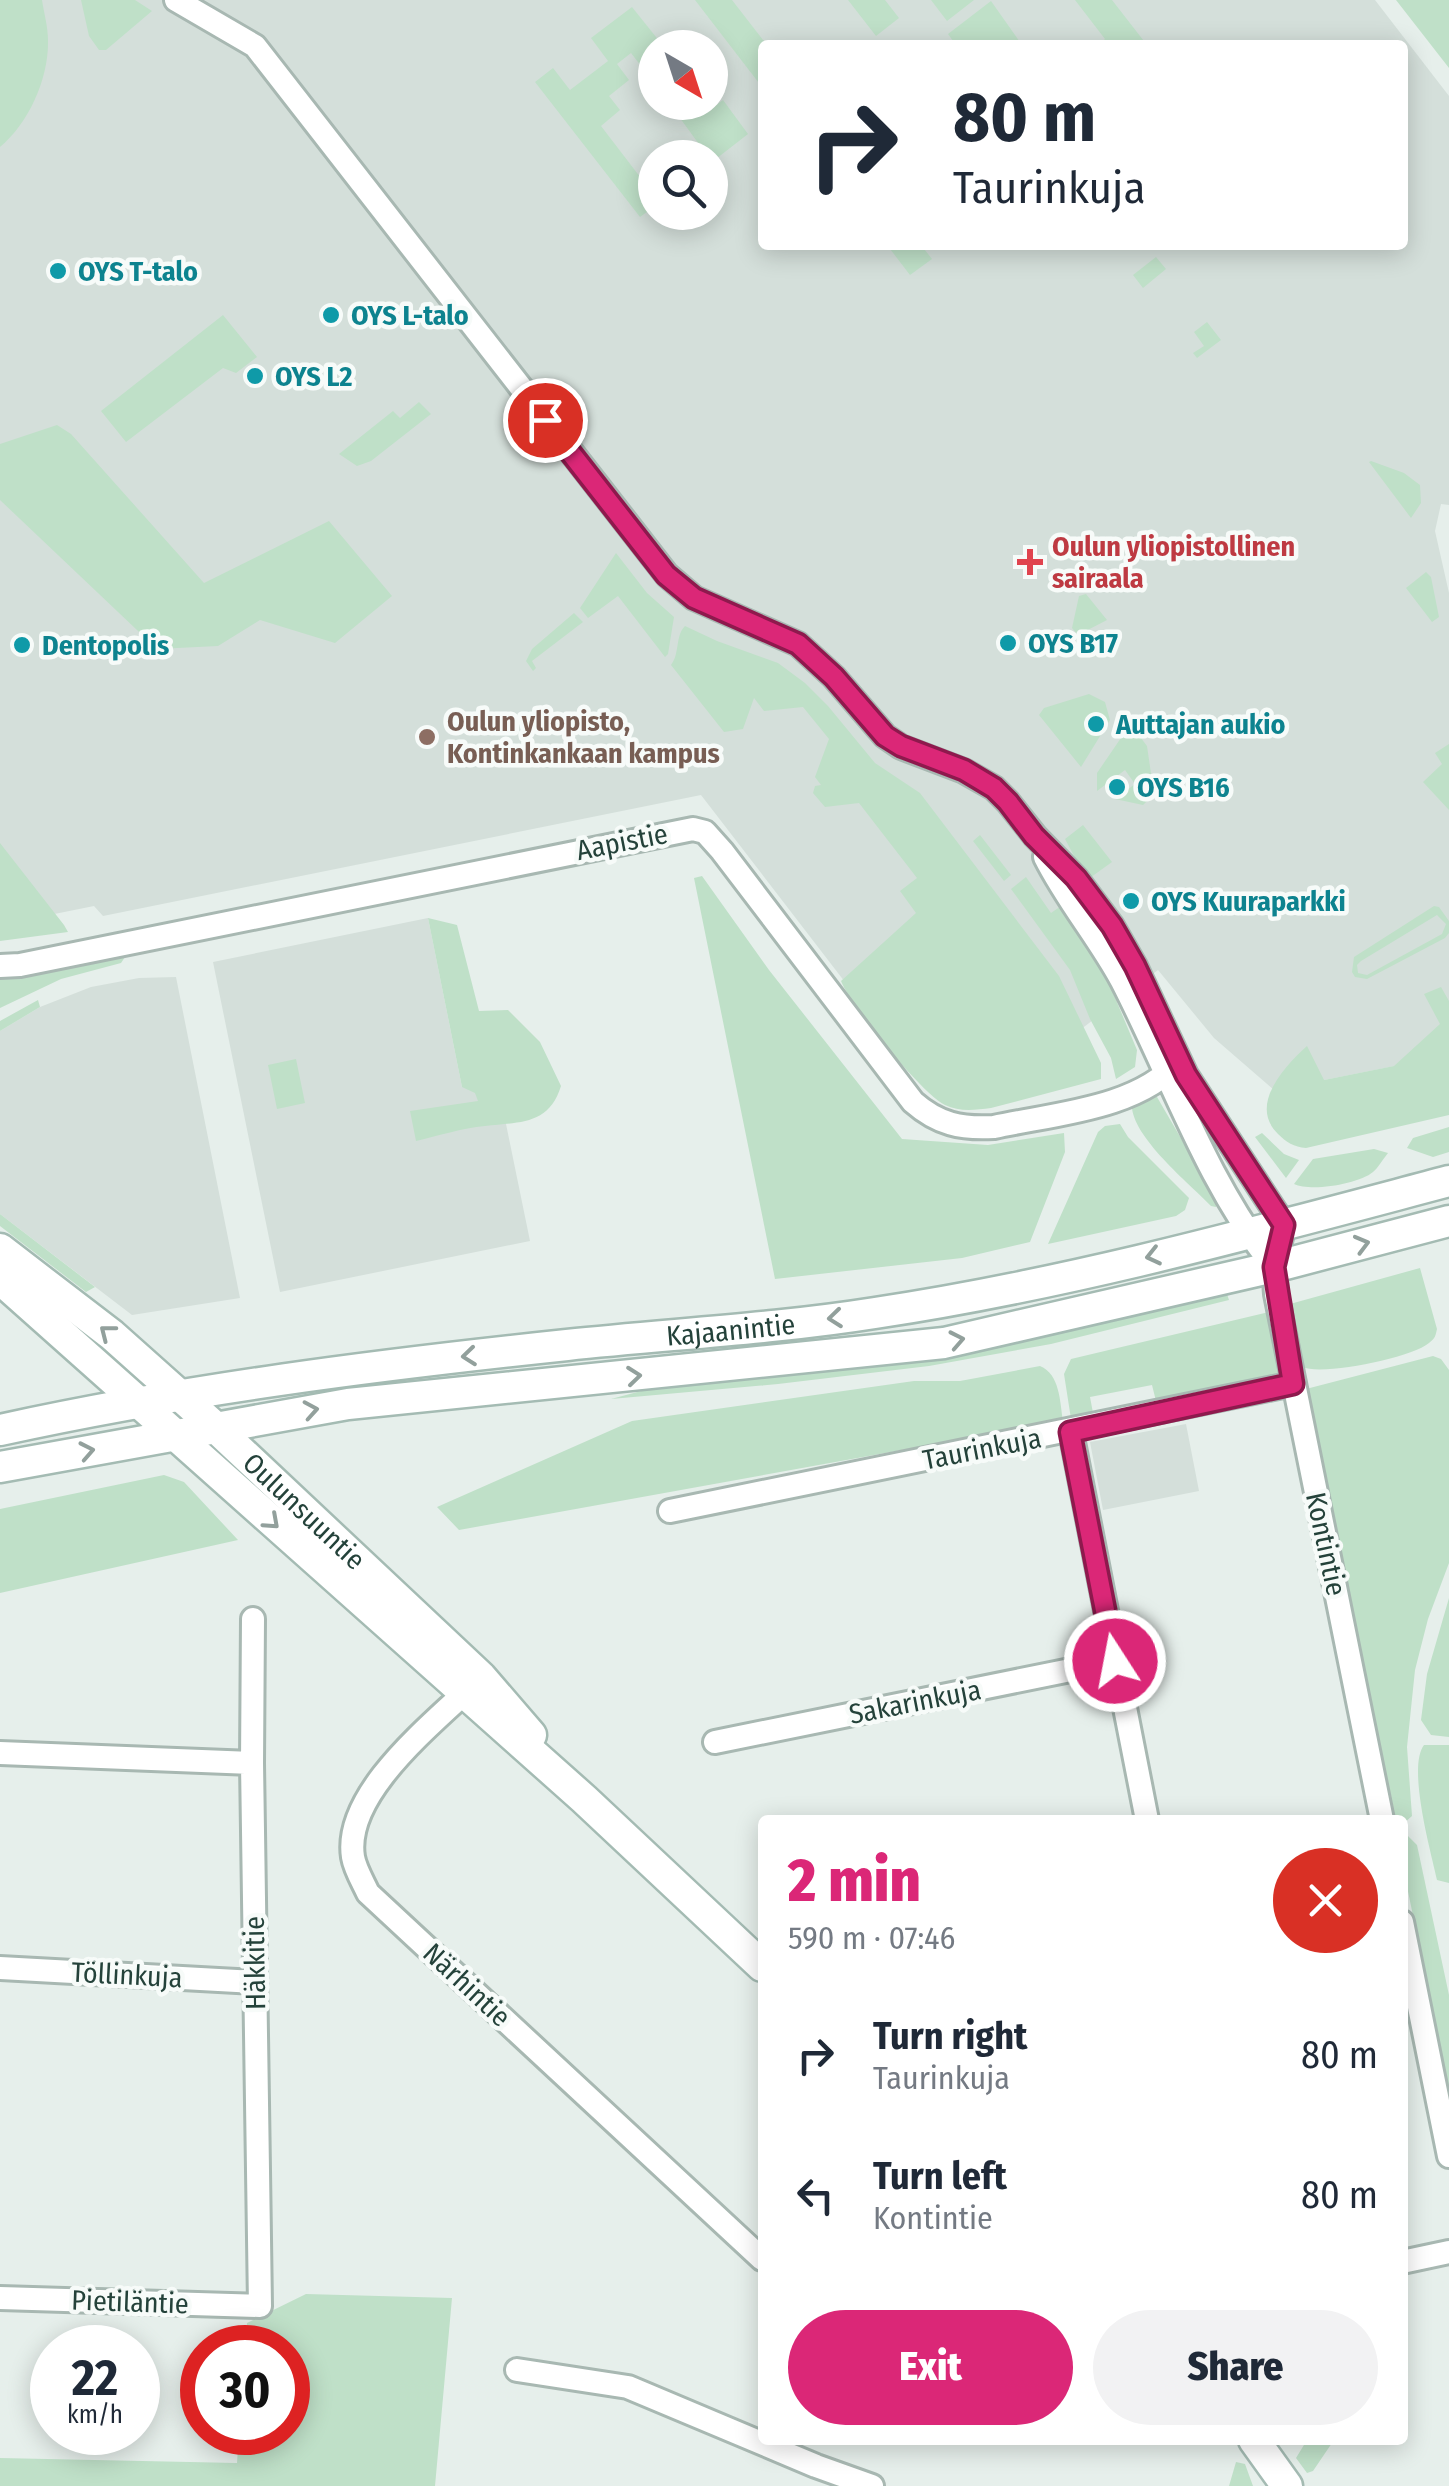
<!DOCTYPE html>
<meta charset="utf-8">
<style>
body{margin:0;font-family:"Fira Sans Condensed",sans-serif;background:#f2f2f3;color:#1f2937;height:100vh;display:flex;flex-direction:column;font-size:38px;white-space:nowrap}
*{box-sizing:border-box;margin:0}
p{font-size:32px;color:#747a83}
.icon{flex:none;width:55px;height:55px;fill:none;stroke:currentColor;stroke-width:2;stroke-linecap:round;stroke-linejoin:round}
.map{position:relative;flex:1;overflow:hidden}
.sheet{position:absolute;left:758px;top:1815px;width:650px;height:630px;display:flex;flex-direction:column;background:#fff;border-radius:10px;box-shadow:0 5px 25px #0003}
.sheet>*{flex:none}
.hud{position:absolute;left:758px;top:40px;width:650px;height:210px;border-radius:10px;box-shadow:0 5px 25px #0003;background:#fff;color:#1f2937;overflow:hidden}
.needle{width:65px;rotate:141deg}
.buttons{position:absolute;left:638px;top:30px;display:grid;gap:20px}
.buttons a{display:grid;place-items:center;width:90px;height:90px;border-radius:50%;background:#fff;box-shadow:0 5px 25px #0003;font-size:50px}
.speed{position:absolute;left:30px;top:2325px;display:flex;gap:20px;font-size:50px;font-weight:700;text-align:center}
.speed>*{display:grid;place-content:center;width:130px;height:130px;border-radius:50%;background:#fff;box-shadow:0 5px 25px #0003;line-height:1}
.speed small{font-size:25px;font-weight:400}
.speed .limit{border:15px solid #d22;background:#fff;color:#111}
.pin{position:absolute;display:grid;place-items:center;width:85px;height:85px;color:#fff;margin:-42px;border:5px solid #fff;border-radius:50%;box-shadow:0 2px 10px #0007}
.me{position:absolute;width:110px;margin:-55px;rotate:349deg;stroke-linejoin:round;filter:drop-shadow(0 0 8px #0008)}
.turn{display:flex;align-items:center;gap:35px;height:210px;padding:0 30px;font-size:45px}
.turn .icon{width:130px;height:130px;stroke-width:2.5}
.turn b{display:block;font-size:70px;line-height:85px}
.round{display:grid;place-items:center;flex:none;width:105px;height:105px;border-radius:52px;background:#f2f2f3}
.headline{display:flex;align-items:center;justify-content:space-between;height:170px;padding:0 30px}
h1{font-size:60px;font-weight:800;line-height:75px;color:#db2777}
.action{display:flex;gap:20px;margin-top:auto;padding:20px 30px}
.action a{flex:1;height:115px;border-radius:60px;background:#db2777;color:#fff;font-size:40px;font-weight:800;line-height:115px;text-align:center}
.action a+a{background:#f2f2f3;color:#1f2937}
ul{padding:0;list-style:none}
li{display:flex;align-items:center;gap:30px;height:140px;padding:0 30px}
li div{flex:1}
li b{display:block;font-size:38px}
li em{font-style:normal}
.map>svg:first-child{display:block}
.built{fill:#d4dfda;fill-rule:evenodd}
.green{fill:#bfe0c8;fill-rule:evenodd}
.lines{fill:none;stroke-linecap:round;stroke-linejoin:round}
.minor-casing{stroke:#a8b8b2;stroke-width:28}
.secondary-casing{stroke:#a4bbb3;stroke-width:35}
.minor{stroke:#fff;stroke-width:22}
.secondary{stroke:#fff;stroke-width:30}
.oneway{stroke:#92a09c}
.route-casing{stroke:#8e194d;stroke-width:25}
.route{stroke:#db2777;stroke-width:18}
.culture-dot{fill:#0f9aa8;stroke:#f7fbf9;stroke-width:4}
.health-dot{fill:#e0444e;stroke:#f7fbf9;stroke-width:4}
.education-dot{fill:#8d6e63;stroke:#f7fbf9;stroke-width:4}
.labels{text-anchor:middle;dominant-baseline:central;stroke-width:9;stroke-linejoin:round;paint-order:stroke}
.culture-label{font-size:28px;font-weight:bold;fill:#0d838f;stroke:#f7fbf9;text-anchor:start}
.health-label{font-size:28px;font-weight:bold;fill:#be3a42;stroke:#f7fbf9;text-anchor:start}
.education-label{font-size:28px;font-weight:bold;fill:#785e54;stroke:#f7fbf9;text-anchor:start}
.street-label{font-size:28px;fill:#24423a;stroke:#f7fbf9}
</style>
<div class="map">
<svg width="1449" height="2486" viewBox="0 0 1449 2486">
<rect width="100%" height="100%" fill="#e6efeb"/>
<path class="built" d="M0,0H1375L1449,96V505L1441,504L1435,531L1449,593V1018L1395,1066L1274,1090L1214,1038L1158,970L989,1100L928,1090L701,795L103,916L94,906L0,925ZM762,45H1402V245H762ZM655,48H710V102H655ZM655,158H710V212H655Z
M428,918L462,1087L497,1080L530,1241L280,1292L213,962Z
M176,977L240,1298L132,1315L0,1214V1031L40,1007L91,987L139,978Z
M1186,1424L1199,1491L1103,1510L1090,1442Z"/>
<path class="green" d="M0,0H42C44,13 48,27 48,40C49,78 29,123 0,147Z
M81,0H135L152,11L106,50H99L89,36Z
M695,0H732L767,45H762V87Z
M848,0H885L899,18L876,36Z
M931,0H974L947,21Z
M1075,0H1112L1147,45H1099L1105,39Z
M1396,0H1449V68Z
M991,1L1022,45H956L948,34Z
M632,7L664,47L655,48V84L631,53L617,64L629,80L609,96L620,110L601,126L647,186L655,180V206L640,217L535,82L553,68L570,90L608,61L591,38Z
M723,100L748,134L712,162L669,103H706L711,109Z
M887,245H921L932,259L910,275Z
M1156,257L1166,269L1143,288L1133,275Z
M223,315L257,357L236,373L223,368L126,442L101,411Z
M1207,322L1221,340L1197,358L1193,353L1204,346L1194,332Z
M419,402L431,414L371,461L357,466L339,454L393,411L400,418Z
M57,425L71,434L204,583L329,521L392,596L335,643L260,620L218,646L157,649L0,500V444Z
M1371,461L1404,473L1420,485L1421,503L1411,518L1369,462Z
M616,553L647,593L674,617L668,654L665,657L618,596L588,618L580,608Z
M1426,572L1431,577L1439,617L1432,622L1406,588Z
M1086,594L1107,620L1078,635L1072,628L1079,596Z
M574,613L583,622L532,661L536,668L533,671L526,661L532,649Z
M685,626L717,641L778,663L805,683L828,706L875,763L920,793L1059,976L1101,1063V1079L991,1108C975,1110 959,1112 945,1105C921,1093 850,1005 841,981L916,913L900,891L917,878L859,803L825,807L813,793L815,786L821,785L815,777L829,739L803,707L764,711L754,698L743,729L724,732L671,665C680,654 675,636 685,626Z
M1089,694L1105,702L1110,720L1081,767L1039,715L1044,708Z
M1130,732L1138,734L1147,746L1154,794L1143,805L1115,799L1135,784L1125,770L1097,791V773L1123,735Z
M1449,744V810L1423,782L1442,764L1435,753Z
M1083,825L1112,862L1087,880L1065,839Z
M980,835L1011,875L1004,881L973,841Z
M0,843L64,925L68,932L0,941Z
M702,876L769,970L902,1139L988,1145L1064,1133L1065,1152L1030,1242L962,1258L775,1279L694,878Z
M1026,877L1051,913L1061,906L1098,957L1137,1050L1135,1067L1116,1079L1111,1058L1090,1019L1070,970L1011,889Z
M1434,906L1439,907L1449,921V933L1445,938L1367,979L1355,977L1352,972L1354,957ZM1437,915L1446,924L1442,934L1367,975L1358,973L1357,965L1361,961Z
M428,918L457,925L479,1011L508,1010L540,1042L561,1086C549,1125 520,1122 485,1126C462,1128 438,1136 416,1141L410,1111L478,1101L475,1093L462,1087Z
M122,954L125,957L121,963L61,979L0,1008V977Z
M1441,987L1449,1001V1115L1306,1148C1294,1147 1286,1142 1278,1134C1248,1105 1285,1066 1307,1046L1324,1080L1394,1066L1440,1024L1424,994Z
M38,1000L40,1007L0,1031V1021Z
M296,1059L305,1103L277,1109L268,1065Z
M1147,1096L1157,1097L1218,1202L1216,1207L1211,1206C1189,1183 1128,1134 1132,1102Z
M1120,1124L1128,1137L1189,1198L1185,1210L1176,1216L1048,1244L1098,1132L1105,1126Z
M1449,1127V1152L1433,1157L1407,1148L1413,1138Z
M1262,1133L1284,1154L1299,1160L1286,1178L1255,1137Z
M1374,1149L1388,1153C1383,1159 1378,1168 1373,1172C1359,1184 1311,1192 1294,1184L1313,1159Z
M0,1214L95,1287L86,1292L0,1226Z
M1420,1268L1437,1329C1435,1337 1436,1337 1429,1343C1411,1358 1323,1376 1302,1367L1290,1304Z
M1226,1291L1229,1300L1051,1344L929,1366L778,1384L611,1399L660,1386L1049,1333Z
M1269,1312L1280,1378L1156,1401L1152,1385L1090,1397L1093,1413L1071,1419L1064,1374L1071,1359Z
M1433,1356L1441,1359L1449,1370V1563L1428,1619L1415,1670L1407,1747L1412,1816L1403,1824L1402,1820H1393L1306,1389Z
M1040,1366C1060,1374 1060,1402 1063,1421L459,1530L437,1507L632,1421L914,1381H960Z
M164,1475L184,1482L238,1540L0,1593V1509Z
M1449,1598V1737L1431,1735L1421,1720L1427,1674Z
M1424,1745H1449V1883L1437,1880C1431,1852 1407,1767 1424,1745Z
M1408,1836L1417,1845L1449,1995V2091L1403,1867V1837Z
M306,2294L452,2298L435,2486H0V2458L237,2463L239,2433L288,2432V2348L245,2347L247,2323Z
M1307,2440H1334L1313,2471L1307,2473L1296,2458Z
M1236,2462L1245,2464L1253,2486H1229Z"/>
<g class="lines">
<g class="minor-casing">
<path id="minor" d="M176,0L255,46L667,575L694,598L798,644L834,677L885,736L901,747L964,771L994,788L1008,802L1035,836L1076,878L1112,926L1135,966L1186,1075L1284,1225L1274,1267L1276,1294L1382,1820
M1045,857C1067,901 1099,938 1122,981C1172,1078 1206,1181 1274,1267
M0,966L20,965L693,829L705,832L722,851L913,1102C938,1124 961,1129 994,1127C1053,1114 1138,1109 1179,1061
M1071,1432L1147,1820
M670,1511L1293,1384
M475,1683C434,1723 343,1793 353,1857C355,1869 363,1882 368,1893L762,2259
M715,1742L1115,1661
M0,1753L252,1763
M1402,1922L1449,2156
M0,1968L255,1982
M1402,2262L1449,2252
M0,2298L260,2306L252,1763L253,1619
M517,2370L628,2387L816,2466L872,2486"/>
</g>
<g class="secondary-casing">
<g id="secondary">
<path id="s1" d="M0,1249L112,1335L214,1426L481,1677L531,1735"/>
<path d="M0,1279L584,1799L762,1966"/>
<path id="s2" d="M0,1430C187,1389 377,1365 567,1345C670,1334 774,1329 875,1313C1069,1284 1260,1231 1449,1181"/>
<path d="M0,1467L348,1404L944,1343L1274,1267L1449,1221"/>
<path d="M1254,2440L1287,2486"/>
</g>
</g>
<use href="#minor" class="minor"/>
<use href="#secondary" class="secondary"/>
</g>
<defs><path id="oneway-chevron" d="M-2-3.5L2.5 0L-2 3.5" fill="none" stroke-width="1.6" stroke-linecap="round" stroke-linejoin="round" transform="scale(2.5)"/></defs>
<g class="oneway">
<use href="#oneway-chevron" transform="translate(1362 1244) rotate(-15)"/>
<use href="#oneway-chevron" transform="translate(1153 1256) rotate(167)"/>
<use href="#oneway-chevron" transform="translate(835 1318) rotate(174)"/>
<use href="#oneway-chevron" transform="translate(107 1332) rotate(-142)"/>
<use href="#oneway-chevron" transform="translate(957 1340) rotate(-11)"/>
<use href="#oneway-chevron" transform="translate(469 1356) rotate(174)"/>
<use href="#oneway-chevron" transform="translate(634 1376) rotate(-6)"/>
<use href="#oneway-chevron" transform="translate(311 1410) rotate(-10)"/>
<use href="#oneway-chevron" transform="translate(87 1451) rotate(-11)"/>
<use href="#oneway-chevron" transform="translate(272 1522) rotate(42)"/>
</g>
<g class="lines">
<g class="route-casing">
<path id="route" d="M545,420L666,575L694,598L798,644L834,677L885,736L901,746L964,770L994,788L1008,802L1034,836L1076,878L1112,926L1135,966L1186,1075L1284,1225L1274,1267L1293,1384L1070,1432L1115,1661"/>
</g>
<use href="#route" class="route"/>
</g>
<g class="culture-dot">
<circle cx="58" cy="271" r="10"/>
<circle cx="331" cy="315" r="10"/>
<circle cx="255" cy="376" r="10"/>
<circle cx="1008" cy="643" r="10"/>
<circle cx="22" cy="645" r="10"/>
<circle cx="1096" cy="724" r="10"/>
<circle cx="1117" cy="787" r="10"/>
<circle cx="1131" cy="901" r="10"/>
</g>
<path class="health-dot" d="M1025 547h10v10h10v10h-10v10h-10v-10h-10v-10h10z"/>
<circle class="education-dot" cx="427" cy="737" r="10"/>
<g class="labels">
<g class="culture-label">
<text x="78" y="271">OYS T-talo</text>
<text x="351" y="315">OYS L-talo</text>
<text x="275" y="376">OYS L2</text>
<text x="1028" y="643">OYS B17</text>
<text x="42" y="645">Dentopolis</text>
<text x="1116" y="724">Auttajan aukio</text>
<text x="1137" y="787">OYS B16</text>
<text x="1151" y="901">OYS Kuuraparkki</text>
</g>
<g class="health-label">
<text x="1052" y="546">Oulun yliopistollinen<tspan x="1052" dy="32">sairaala</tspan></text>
</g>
<g class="education-label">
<text x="447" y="721">Oulun yliopisto,<tspan x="447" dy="32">Kontinkankaan kampus</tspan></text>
</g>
<g class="street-label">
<text transform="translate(622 842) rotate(-11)">Aapistie</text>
<text stroke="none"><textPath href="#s2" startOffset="738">Kajaanintie</textPath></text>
<text transform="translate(982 1449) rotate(-11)">Taurinkuja</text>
<text stroke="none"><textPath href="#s1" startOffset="402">Oulunsuuntie</textPath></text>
<text transform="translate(1326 1544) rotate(78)">Kontintie</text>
<text transform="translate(915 1702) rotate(-11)">Sakarinkuja</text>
<text transform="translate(255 1963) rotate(-91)">Häkkitie</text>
<text transform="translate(127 1975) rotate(3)">Töllinkuja</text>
<text transform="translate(467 1985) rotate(43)">Närhintie</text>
<text transform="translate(130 2302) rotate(2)">Pietiläntie</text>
</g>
</g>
</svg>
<div class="buttons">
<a><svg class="needle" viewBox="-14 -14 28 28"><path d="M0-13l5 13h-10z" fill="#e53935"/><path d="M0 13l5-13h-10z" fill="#747a83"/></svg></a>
<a><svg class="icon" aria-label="search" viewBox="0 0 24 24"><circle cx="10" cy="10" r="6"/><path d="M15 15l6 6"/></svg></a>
</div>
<div class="speed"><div>22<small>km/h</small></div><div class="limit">30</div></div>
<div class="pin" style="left:545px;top:420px;background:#d93025"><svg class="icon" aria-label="arrive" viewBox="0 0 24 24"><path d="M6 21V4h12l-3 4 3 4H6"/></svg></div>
<svg class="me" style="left:1115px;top:1661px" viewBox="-20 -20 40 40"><circle r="17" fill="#db2777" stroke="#fff" stroke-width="3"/><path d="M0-11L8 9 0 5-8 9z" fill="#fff"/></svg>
<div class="hud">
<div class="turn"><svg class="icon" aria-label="right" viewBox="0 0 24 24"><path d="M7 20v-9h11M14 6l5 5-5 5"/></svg><div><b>80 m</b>Taurinkuja</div></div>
</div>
<section class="sheet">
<div class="headline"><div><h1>2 min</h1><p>590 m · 07:46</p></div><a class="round" style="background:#d93025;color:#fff"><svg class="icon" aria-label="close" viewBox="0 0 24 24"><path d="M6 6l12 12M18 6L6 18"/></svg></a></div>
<ul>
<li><svg class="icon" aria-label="right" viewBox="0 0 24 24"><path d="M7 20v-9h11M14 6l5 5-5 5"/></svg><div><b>Turn right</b><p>Taurinkuja</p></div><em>80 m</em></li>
<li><svg class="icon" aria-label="left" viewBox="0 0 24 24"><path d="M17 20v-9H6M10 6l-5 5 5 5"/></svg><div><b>Turn left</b><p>Kontintie</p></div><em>80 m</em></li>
</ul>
<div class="action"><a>Exit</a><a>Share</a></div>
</section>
</div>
